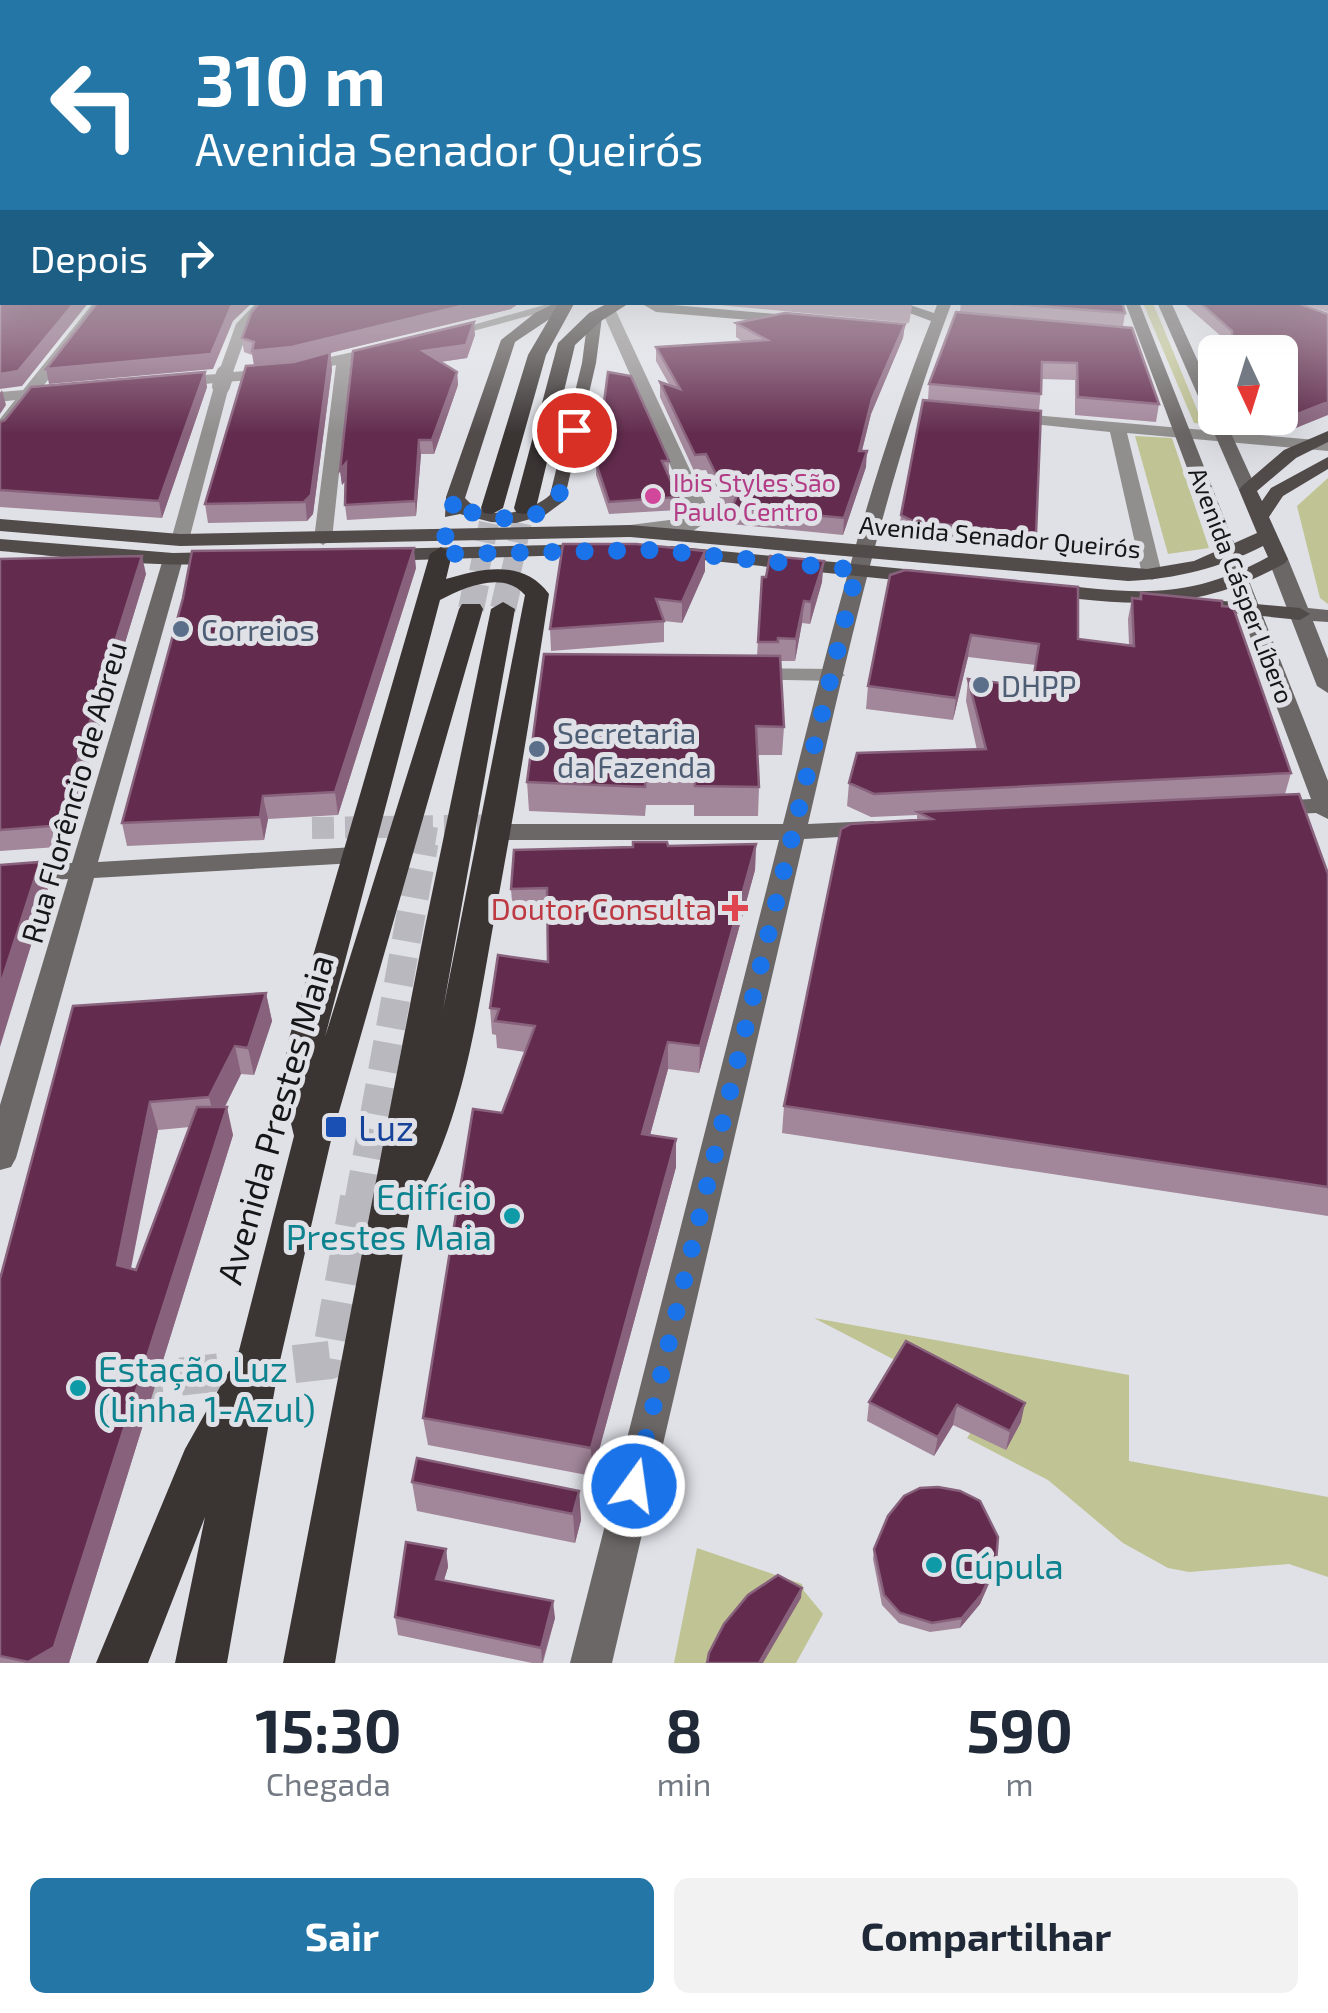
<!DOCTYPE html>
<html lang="pt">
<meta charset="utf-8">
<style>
body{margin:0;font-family:"Exo 2",sans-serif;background:#f2f2f3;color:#1f2937;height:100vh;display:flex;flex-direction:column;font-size:38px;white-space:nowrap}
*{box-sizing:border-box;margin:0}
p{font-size:32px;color:#747a83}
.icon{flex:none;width:55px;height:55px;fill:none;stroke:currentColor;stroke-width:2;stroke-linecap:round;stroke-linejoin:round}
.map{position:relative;height:1663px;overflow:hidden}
.sheet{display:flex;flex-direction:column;background:#fff;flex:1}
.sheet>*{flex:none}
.guide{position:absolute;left:0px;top:0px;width:1330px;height:305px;box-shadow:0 10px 40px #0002;background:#2376a6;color:#fff;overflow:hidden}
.needle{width:65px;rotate:176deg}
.buttons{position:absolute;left:1198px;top:335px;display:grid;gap:20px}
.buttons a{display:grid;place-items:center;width:100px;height:100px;border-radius:15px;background:#fff;box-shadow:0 10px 40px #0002;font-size:50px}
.pin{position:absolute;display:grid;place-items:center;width:85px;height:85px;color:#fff;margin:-42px;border:5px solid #fff;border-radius:50%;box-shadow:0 2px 10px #0007}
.me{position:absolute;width:110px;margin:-55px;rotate:14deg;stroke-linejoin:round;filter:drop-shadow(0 0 8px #0008)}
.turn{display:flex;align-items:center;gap:35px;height:210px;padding:0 30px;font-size:45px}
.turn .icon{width:130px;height:130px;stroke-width:2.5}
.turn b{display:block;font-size:70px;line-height:85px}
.then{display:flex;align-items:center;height:95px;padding:0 30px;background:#0003;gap:20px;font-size:38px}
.eta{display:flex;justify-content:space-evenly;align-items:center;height:170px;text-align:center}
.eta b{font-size:60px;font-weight:700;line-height:70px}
.cta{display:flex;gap:20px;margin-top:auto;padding:20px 30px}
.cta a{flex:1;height:115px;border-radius:15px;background:#2376a6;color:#fff;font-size:40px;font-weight:700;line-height:115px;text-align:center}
.cta a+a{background:#f2f2f3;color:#1f2937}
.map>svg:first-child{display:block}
.green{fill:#c0c393}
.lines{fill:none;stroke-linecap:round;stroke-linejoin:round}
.street-tunnel-far2{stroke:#b8b8be;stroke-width:22;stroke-dasharray:22 11;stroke-linecap:butt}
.street-tunnel-far1{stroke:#b8b8be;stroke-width:29;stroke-dasharray:29 15;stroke-linecap:butt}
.street-tunnel{stroke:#b8b8be;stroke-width:38;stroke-dasharray:38 19;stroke-linecap:butt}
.highway-tunnel-far1{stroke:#b8b8be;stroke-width:20;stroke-dasharray:20 10;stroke-linecap:butt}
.highway-tunnel{stroke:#b8b8be;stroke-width:26;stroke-dasharray:26 14;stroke-linecap:butt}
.street{fill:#918e8e;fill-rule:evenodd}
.secondary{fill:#6b6766;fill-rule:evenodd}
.primary{fill:#514b4a;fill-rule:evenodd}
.highway{fill:#3a3433;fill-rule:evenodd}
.street-bridge{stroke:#918e8e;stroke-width:18}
.wall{fill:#a2869a;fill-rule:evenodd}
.shaded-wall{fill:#88627c}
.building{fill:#632c4e;stroke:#88627c;stroke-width:2.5}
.route{stroke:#1a73e8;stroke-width:18;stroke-dasharray:0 32.4}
.hotel-dot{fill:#d1479c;stroke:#e0e1e7;stroke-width:4}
.service-dot{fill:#5c6f8a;stroke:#e0e1e7;stroke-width:4}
.health-dot{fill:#e0444e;stroke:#e0e1e7;stroke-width:4}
.transit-dot{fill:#1a4fb4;stroke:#e0e1e7;stroke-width:4}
.culture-dot{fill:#0f9aa8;stroke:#e0e1e7;stroke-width:4}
.labels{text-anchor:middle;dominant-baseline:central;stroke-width:10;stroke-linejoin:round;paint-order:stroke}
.far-hotel-label{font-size:25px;fill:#b23c85;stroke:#e0e1e7;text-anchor:start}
.far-street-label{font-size:25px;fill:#161618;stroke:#e0e1e7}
.service-label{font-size:30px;fill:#4e5e75;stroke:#e0e1e7;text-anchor:start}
.street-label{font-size:30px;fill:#161618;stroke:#e0e1e7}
.health-label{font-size:30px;fill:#be3a42;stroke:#e0e1e7;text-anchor:end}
.near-street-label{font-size:35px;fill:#161618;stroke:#e0e1e7}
.near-transit-label{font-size:35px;fill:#164399;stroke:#e0e1e7;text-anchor:start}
.near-culture-label{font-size:35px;fill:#0d838f;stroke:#e0e1e7;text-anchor:start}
</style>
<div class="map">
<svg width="1328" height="1663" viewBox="0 0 1328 1663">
<rect width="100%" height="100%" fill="#e0e1e7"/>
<path class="green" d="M1143,303H1153L1203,424L1194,423Z
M1135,436L1172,438L1209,548L1168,554Z
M1328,478V604L1320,598L1297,506Z
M814,1318L1129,1375V1461L1328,1497V1577L1289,1564L1189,1572L1168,1568L1123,1543L1048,1480L967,1438L973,1429L1014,1422Z
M697,1548L802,1584L804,1591L823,1614L796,1663H674Z"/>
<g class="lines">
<path class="street-tunnel-far2" d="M312,828L509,825
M424,845L427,826"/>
<path class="street-tunnel-far1" d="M359,1201L424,843"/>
<path class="street-tunnel" d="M124,1383L330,1360L359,1198"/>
<path class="highway-tunnel-far1" d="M479,572L492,508
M511,572L525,508"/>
<path class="highway-tunnel" d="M471,609L479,570
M503,609L512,570"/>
<path class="street" d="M94,302H108L41,389H64V395L33,399L6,433L0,435V419L15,400L0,402V392L23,390Z
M257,302H271L250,325L233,372L278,368L386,345L393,349L351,361L332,539L323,545L314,539L336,365L278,378L224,382L229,386L189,540L187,544H173L171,540L215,383L174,387L166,382L174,377L218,374L236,324Z
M555,302L572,304L444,339L437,335Z
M608,305L615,309L710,513L711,519L693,531L630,537L621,531L630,525L693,517L601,309Z
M1009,413L1328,441V451L1127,433L1162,574L1152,580L1142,574L1110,432L1003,421L1001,418Z
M749,668L834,669L845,675L834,681L741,679L738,674Z"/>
<path class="secondary" d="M639,302L798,316L805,320L798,324L656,312Z
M880,302H901L934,313L938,302H952C888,472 849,647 808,824L874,821L886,828L874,835L804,839L612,1663H570L779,840H496L483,832L496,824H783C826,655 866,484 931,321Z
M1125,302H1139L1328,781V819L1316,813L1273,815L1261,808L1273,801L1311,799Z
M1157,302H1171L1215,399V418H1224L1257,490L1254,494L1248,495L1239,490Z
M173,553L183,559L98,862L355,847L368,855L355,863L94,878L16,1158L11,1167L0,1170V1105L68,879L0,883V867L72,863L163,559Z
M1278,553L1288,559L1308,608L1328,610V622L1313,621L1328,659V693L1317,686L1268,559Z"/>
<path class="primary" d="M557,302L572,304L515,342L465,498C486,522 527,515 550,495L582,363L588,317L595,313L602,317L596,363L564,501L545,515L516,523L491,522L460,514L445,517L446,497L501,340L535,313Z
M1328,431V442L1296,458L1257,491L1262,501L1271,488L1328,457V469L1283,496L1269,517L1288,559L1285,563C1214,603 1159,608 1079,599C1064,597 1045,598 1034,589L1044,583C1132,593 1186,602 1268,557L1263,546C1220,568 1176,579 1128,581L630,537L180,546L0,531V519L180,534L630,525L1147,569L1194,561L1257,533L1239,490L1242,486L1284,450Z
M0,539L173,553L221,552L231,558C210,575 37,554 0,551Z
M596,544L603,546V554L381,561L371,555L381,549Z
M671,546L925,571L935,577L925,583L664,556L662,552Z
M1201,599L1300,608L1310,614L1300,620L1194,609L1191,605Z"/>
<path class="highway" d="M559,302H575L546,355L503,508L492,514L484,513L481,508L528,355Z
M610,302H631L601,321L575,345L536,508L525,514L517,513L514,508L558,343L589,313Z
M441,547L452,554L446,579C482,568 523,559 549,594C532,707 513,820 492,932C476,1022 463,1115 419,1196L412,1198L335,1663H283L425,927L491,609L503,602L515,609L443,1010L525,595C503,570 465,587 440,600L325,1037L459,609L462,604H480L483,609L332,1136L279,1365L227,1663H175L205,1517L148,1663H96L185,1449L229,1371L234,1370L294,1136L281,1082L288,1042L430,554Z"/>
<path class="street-bridge" d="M221,386L225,374"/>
</g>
<path class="wall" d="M1328,201V312L1298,302H1328Z
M687,302H913L909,323Z
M961,302H1122L1125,313L1123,326L1042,320L1159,404L1156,422L1075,415V380L1042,379L1039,410L1036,534L1033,553L911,540L899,534L901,515L928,400L929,384L960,312Z
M1182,302H1295L1328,314L1291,430H1264L1245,422L1243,418H1280V352H1230V344Z
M511,309L330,353L332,369L313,514L307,521L208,523L205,504L254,365L252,355L244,352L242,338Z
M736,323L905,324L903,338L871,414L862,451L866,467L843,535L731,524L732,506H724L706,470L694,471L660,397V382L670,386L656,361V347L743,342L736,337Z
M475,335L467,358L441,362L457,372L458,385L434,454H421L416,516L347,520L345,505L346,480L342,485L340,470L353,351Z
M207,387L162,518L0,507V422Z
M669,461V473H667L678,497V510L609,514L596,475V463Z
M0,559L146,574L64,843L57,847L0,851Z
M416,568L338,815L268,819L264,840L127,846L122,823Z
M705,571L682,623L664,621V642L551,651L550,629Z
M890,575L1078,639L1129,645L1128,619L1132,598H1139L1141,593L1222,606L1291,773L1285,794L1328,874V1216L782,1133L784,1106L917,820V815L871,817L847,806L849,783L977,750L966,701L968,679L1032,687L1036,665L968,657L953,720L866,709L868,686Z
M762,577L822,582L810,624L802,623L795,661H780L784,727L782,755H757L759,787L758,816H694V805H646L645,816L529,811L527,782L757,656Z
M756,844L755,870L699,1073L668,1069L650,1135L676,1139V1167L592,1476L428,1445L423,1418L502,1113L525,1052L497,1048L496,1035L492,1034L490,1008L548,962L547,913L513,915L511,889L668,846Z
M266,993L272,1021L254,1075L241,1074L224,1107L233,1135L69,1663H0V1279L73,1006ZM190,1127L136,1270L130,1269L158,1130Z
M906,1341L1021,1422L1006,1450L953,1425L934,1456L867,1421L869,1402Z
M412,1482L579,1491L581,1520L575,1543L417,1511Z
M446,1549L448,1567L444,1580L555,1618L543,1663H532L398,1635L395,1617Z
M874,1549L994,1572L980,1604L960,1628L930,1632L899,1623L882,1605L873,1559Z"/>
<path class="shaded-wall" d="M75,302H89L22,386L0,389V374Z
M236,302H253L233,321L213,369L49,384L46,369L231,307Z
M478,302H521L511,309L330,353L332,369L313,514L307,521L294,361L254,365L252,351Z
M474,322L475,335L467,358L424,364L423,351Z
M905,324L903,338L871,414L858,466L859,451L872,399Z
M205,372L207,387L162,518L159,501Z
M457,372L458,385L434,454L432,440Z
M2,390L6,405L0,414V393Z
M1328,402V415L1291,430L1295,415Z
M419,440L421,454L416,516L415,501Z
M867,451L866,467L843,535L844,518Z
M346,463L348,478L342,485L340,470Z
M414,548L416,568L338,815L335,792Z
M705,551V571L682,623V602Z
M142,556L146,574L64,843L57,847L51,826Z
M824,561L822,582L810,624L811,602Z
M804,601L802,623L795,661L796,639Z
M971,635L968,657L953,720L956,698Z
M263,796L268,819L264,840L260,817Z
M756,844L755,870L699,1073L700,1046Z
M40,862L48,890L0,1047V986Z
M266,993L272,1021L254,1075L248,1048Z
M668,1042V1069L643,1161L642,1134Z
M235,1046L241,1074L216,1125L209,1097Z
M150,1102L158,1130L126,1294L117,1265Z
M227,1107L233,1135L69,1663H29Z
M676,1139V1167L592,1476L591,1448Z
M1025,1403L1021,1422L1006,1450L1010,1431Z
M957,1405L953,1425L934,1456L938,1437Z
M579,1491L581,1520L575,1543L573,1514Z
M446,1549L448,1567L439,1596L436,1579Z
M996,1562L994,1572L980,1604L960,1628L962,1618Z
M802,1588L801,1598L763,1663H759Z
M553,1601L555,1618L542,1663L541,1648Z"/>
<path class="building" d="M0,201H2V302H75L18,371L0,374V273H1L2,260H0Z
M98,302H236L231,307L211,354L46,369Z
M260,302H478L292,347L252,351L254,342L242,338L251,313Z
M987,302H1122L1125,313Z
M1199,302H1295L1328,314V402L1295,415H1280V352H1232V331Z
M956,312L1132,328L1159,404L1078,397L1077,363L1042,362L1041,394L929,384Z
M785,313L905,324L872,399L859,451H867L844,518L732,507L740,489L724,490L706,454L695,455L660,382L680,389L656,347L767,340L736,323Z
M474,322L466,345L423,351L457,372L432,440H419L415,501L345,505L346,463L340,470L353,351Z
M330,352L311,495L304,502L205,504L246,366L294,362Z
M205,372L159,501L0,490V422L5,420L31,387Z
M608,372L631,376L669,461H662L678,497L609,502L596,463Z
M923,400L1041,411L1036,534L913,521L901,515Z
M563,544H636L705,551L682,602L656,599L664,621L550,629Z
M414,548L335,792L263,796L260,817L122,823L183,598L192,551Z
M142,556L58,823L51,826L0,830V559Z
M770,556L824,561L811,602L804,601L796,639L778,638V642H758L762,577H766Z
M905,570L1078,587V639L1134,646L1132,598L1141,599V593L1222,601V606L1233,607L1291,773L874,794L849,783L857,753L986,749L968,679L1032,687L1039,644L971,635L956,698L868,686L890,575Z
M544,654L780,656L784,727L756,726L759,787L695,786V776L646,775L645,787L527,782Z
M1299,794L1328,874V1187L784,1106L841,829L851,824L932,819L918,812Z
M633,842H667L668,846L756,844L700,1046L668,1042L642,1134L676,1139L591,1448L423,1418L473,1109L502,1113L535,1026L495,1021L499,1009L490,1008L498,955L548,962L547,888L511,889L514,850L633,847Z
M40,862L0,986V865Z
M266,993L248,1048L235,1046L209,1097L150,1102L117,1265L136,1270L197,1107H227L54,1647L28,1662L0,1656V1279L73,1006Z
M906,1341L1025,1403L1010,1431L957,1405L938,1437L869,1402Z
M417,1458L579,1491L573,1514L412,1482Z
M938,1487L960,1491L980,1501L998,1537L996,1562L982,1594L962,1618L932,1623L900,1613L884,1595L874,1549L888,1516L904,1496L920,1488Z
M406,1542L446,1549L436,1579L553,1601L541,1648L395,1617Z
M778,1575L802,1588L759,1663H707L709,1653L724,1624L748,1595Z"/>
<linearGradient id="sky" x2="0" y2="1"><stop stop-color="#83b3e8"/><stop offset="0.46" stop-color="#f1f2f4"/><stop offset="1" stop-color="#f1f2f4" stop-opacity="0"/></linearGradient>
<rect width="1328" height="434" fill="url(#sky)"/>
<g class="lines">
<path class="route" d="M574,430C569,450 568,481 557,498C540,526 485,521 462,508L455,497L441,554L654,550L857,570L634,1486"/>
</g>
<circle class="hotel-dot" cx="653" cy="496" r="10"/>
<g class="service-dot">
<circle cx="181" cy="629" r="10"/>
<circle cx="981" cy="685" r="10"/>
<circle cx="537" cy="749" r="10"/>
</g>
<path class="health-dot" d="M730 893h10v10h10v10h-10v10h-10v-10h-10v-10h10z"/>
<rect class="transit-dot" x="324" y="1115" width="24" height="24" rx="5"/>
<g class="culture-dot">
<circle cx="512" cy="1216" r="10"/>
<circle cx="78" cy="1388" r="10"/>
<circle cx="934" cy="1565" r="10"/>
</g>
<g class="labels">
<g class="far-hotel-label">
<text x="673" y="482">Ibis Styles São<tspan x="673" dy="29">Paulo Centro</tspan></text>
</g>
<g class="far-street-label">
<text transform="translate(1000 536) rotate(5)">Avenida Senador Queirós</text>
<text transform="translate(1242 585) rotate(69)">Avenida Cásper Líbero</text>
</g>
<g class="service-label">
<text x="201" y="629">Correios</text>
<text x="1001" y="685">DHPP</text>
<text x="557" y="732">Secretaria<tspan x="557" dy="34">da Fazenda</tspan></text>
</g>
<g class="street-label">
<text transform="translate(73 792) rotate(-74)">Rua Florêncio de Abreu</text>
</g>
<g class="health-label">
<text x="712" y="908">Doutor Consulta</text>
</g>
<g class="near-street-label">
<text transform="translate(274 1119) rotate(-74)">Avenida Prestes Maia</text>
</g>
<g class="near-transit-label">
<text x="358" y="1127">Luz</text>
</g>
<g class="near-culture-label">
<text x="492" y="1196" text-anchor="end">Edifício<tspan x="492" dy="40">Prestes Maia</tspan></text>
<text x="98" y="1368">Estação Luz<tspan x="98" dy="40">(Linha 1-Azul)</tspan></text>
<text x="954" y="1565">Cúpula</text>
</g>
</g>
</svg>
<div class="buttons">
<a><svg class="needle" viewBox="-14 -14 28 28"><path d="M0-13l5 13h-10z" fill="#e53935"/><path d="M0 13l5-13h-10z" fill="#747a83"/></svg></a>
</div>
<div class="pin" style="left:574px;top:430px;background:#d93025"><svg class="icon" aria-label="arrive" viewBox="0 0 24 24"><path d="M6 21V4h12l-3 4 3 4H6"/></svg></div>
<svg class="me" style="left:634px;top:1486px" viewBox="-20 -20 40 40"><circle r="17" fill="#1a73e8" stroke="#fff" stroke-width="3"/><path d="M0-11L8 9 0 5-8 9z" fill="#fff"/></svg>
<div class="guide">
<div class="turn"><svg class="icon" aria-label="left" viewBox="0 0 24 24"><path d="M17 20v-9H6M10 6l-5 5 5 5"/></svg><div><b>310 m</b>Avenida Senador Queirós</div></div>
<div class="then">Depois<svg class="icon" aria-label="right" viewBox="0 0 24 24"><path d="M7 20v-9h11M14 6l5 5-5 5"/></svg></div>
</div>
</div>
<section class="sheet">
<div class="eta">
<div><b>15:30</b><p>Chegada</p></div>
<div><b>8</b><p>min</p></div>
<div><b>590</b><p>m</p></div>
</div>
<div class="cta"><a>Sair</a><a>Compartilhar</a></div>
</section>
